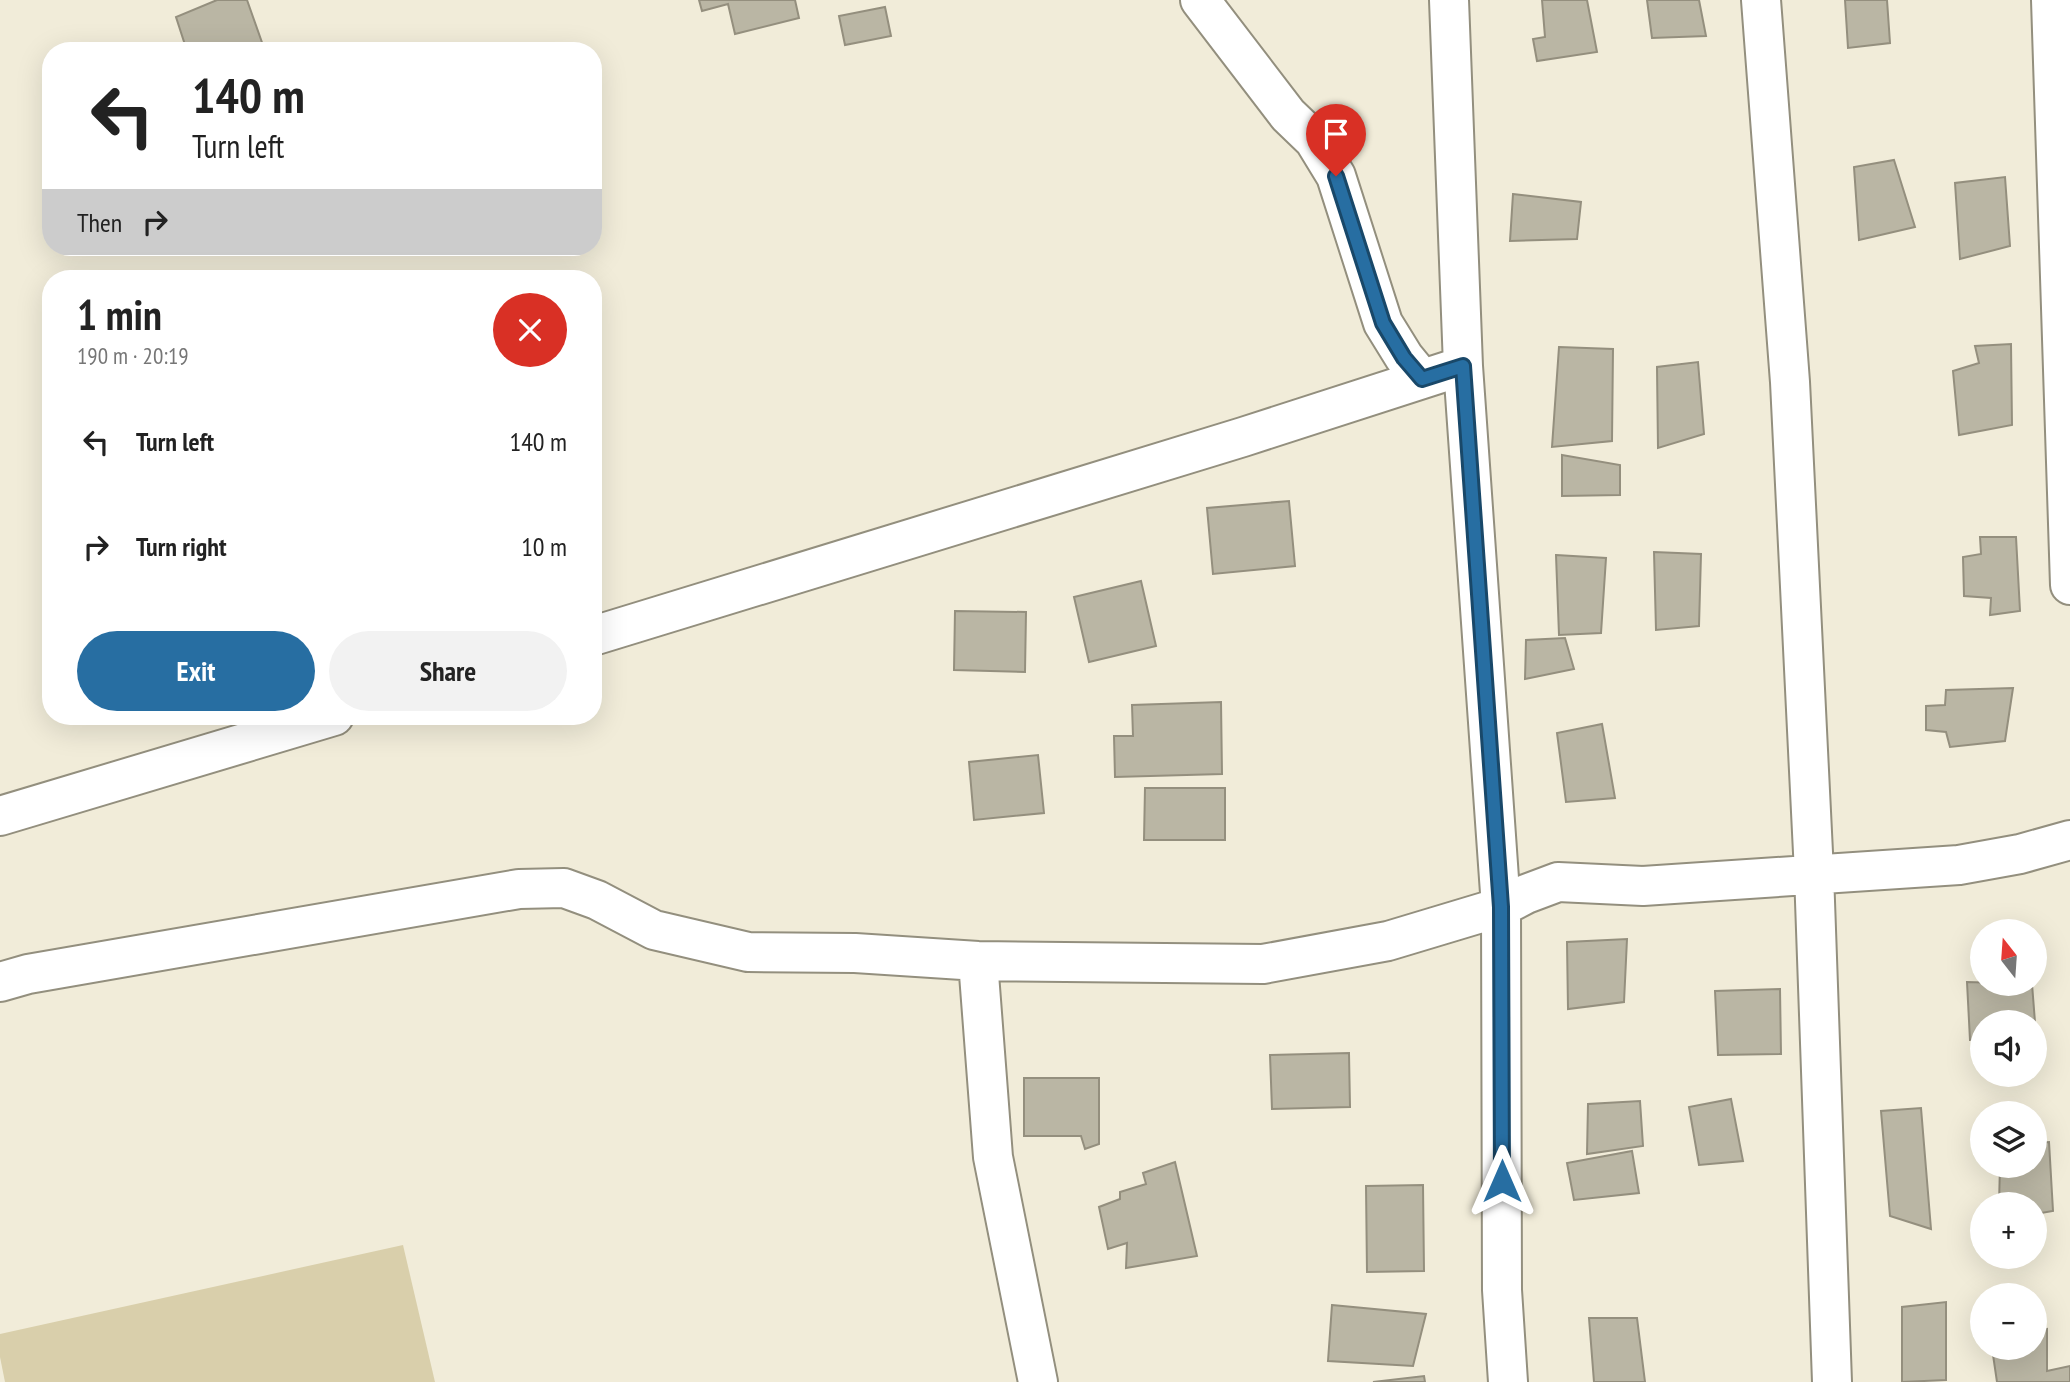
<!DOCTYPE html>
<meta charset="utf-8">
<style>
body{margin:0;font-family:"PT Sans Narrow",sans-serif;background:#f2f2f2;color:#222;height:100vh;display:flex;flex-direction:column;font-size:26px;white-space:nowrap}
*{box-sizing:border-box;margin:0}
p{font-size:23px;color:#767676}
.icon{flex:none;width:38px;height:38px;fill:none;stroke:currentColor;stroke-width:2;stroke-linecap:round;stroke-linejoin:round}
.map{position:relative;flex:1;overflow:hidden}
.sheet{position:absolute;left:42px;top:270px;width:560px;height:455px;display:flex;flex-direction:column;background:#fff;border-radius:28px;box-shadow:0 7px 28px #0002}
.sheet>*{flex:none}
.guide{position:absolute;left:42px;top:42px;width:560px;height:214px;border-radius:28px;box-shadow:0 7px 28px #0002;background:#fff;color:#222;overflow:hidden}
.needle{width:46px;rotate:343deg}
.tools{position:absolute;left:1970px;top:919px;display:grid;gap:14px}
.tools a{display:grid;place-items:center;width:77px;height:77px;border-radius:50%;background:#fff;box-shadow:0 7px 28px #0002;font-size:35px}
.pin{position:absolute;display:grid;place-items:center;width:60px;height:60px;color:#fff;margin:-72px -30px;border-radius:50% 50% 50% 0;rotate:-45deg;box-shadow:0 0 7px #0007}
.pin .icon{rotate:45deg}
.me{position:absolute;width:77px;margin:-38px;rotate:0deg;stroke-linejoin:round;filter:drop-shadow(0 0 5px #0008)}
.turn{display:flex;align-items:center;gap:24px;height:147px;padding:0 35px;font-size:32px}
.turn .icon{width:91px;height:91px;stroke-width:2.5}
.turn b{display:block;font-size:49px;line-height:60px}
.then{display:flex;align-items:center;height:66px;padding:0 35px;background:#0003;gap:14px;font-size:26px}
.round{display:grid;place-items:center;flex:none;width:74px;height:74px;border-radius:37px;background:#f2f2f2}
.overview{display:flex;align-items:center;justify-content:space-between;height:119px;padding:0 35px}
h1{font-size:42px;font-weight:600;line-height:52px}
.primary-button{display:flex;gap:14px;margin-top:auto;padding:14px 35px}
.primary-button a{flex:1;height:80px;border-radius:42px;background:#276ea2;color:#fff;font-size:28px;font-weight:600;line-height:80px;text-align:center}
.primary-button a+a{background:#f2f2f2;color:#222}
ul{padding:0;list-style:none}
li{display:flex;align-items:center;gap:21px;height:105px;padding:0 35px}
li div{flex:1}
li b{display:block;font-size:26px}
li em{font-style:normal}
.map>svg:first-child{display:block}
.green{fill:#d9cfab}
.building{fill:#bab6a4;stroke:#948f7e;stroke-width:2}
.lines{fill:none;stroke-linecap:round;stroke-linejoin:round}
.street-casing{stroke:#938f7e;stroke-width:42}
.street{stroke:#fff;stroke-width:38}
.route-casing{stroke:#194869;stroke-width:18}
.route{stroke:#276ea2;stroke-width:12}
</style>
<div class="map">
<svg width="2070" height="1382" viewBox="0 0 2070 1382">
<rect width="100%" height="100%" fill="#f1ecd9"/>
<path class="green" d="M403,1245L435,1382H5L0,1357V1334Z"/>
<path class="building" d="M217,0H247L265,51H187L176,17Z
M699,0H795L799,18L735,34L728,4L702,11Z
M1542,0H1587L1597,52L1537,61L1533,39L1545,37Z
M1647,0H1699L1706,36L1652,38Z
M1845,0H1887L1890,43L1848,48Z
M885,7L891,36L845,45L839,16Z
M1894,160L1915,227L1859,240L1854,167Z
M2005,177L2010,246L1960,259L1955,183Z
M1513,194L1581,202L1577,239L1510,241Z
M2011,344L2012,425L1959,435L1953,371L1979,363L1975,346Z
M1559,347L1613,349L1612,441L1552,447Z
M1698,362L1704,434L1658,448L1657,367Z
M1562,455L1620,465V495L1562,496Z
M1289,501L1295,566L1213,574L1207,508Z
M1980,537H2016L2020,611L1990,615L1991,598L1964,596L1963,557L1981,554Z
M1654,552L1701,554L1699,626L1656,630Z
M1556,555L1606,558L1601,633L1559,635Z
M1141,581L1156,646L1089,662L1074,597Z
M955,611L1026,612L1025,672L954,670Z
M1565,638L1574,669L1525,679L1526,640Z
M2013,688L2005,741L1950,747L1946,732L1926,730V706L1945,705L1946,690Z
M1221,702L1222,774L1115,777L1114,736H1133L1132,705Z
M1602,724L1615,798L1566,802L1557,733Z
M1038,755L1044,813L974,820L969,762Z
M1145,788H1225V840H1144Z
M1627,939L1624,1002L1568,1009L1567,942Z
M1967,982L2032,984L2035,1022H1983V1040H1970Z
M1780,989L1781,1054L1718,1055L1715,991Z
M1349,1053L1350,1107L1272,1109L1270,1055Z
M1024,1078H1099V1144L1085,1149L1081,1136H1024Z
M1731,1099L1743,1161L1699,1165L1689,1107Z
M1640,1101L1643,1146L1587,1154L1588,1104Z
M1921,1108L1931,1229L1890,1216L1881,1111Z
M2049,1142L2053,1211L2035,1214V1204H1999L2000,1166H2035V1143Z
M1632,1151L1639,1193L1574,1200L1567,1163Z
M1175,1162L1197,1256L1126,1268L1127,1243L1108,1249L1099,1207L1120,1199V1192L1146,1184L1143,1173Z
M1423,1185L1424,1271L1367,1272L1366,1186Z
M1946,1302V1380L1902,1382V1307Z
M1332,1305L1426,1314L1413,1366L1328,1361Z
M1589,1318H1637L1645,1382H1594Z
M2047,1329V1371L2070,1366V1382H1997L1992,1348H2035V1331Z
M1424,1376L1425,1382H1373Z"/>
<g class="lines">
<g class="street-casing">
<path id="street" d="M1200,0L1288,115L1314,140L1336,176L1383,323L1404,357L1422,379
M1449,0L1463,366L1501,907L1502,1290L1508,1382
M1761,0L1790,382L1814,873L1832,1382
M2051,0L2070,585
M593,636L1243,437L1463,366
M0,816L334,716
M978,961L993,1157L1038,1382
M0,982L28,974L519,889L564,888L597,900L654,930L748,952L855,953L978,961L1263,964L1388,941L1501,907L1526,894L1558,882L1643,886L1959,865L2020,854L2070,840"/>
</g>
<use href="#street" class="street"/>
</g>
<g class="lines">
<g class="route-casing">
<path id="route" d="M1336,176L1383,323L1404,358L1422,379L1463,366L1501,907L1502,1181"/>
</g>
<use href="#route" class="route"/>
</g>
</svg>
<div class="tools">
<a><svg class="needle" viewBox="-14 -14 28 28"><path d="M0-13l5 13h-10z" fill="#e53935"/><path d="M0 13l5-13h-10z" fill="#767676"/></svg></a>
<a><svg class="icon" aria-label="sound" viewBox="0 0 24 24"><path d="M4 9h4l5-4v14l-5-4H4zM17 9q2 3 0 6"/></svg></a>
<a><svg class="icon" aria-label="layers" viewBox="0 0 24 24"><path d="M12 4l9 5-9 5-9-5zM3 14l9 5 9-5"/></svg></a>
<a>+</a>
<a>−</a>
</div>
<div class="pin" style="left:1336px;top:176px;background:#d93025"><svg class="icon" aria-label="arrive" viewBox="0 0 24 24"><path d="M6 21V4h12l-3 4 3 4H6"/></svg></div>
<svg class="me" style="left:1502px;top:1181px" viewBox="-20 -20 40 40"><path d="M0-17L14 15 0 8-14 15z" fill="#276ea2" stroke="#fff" stroke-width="4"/></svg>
<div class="guide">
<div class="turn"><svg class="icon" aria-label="left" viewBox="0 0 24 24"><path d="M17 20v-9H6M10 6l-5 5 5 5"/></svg><div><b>140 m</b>Turn left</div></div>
<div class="then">Then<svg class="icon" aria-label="right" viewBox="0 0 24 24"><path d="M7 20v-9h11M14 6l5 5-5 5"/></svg></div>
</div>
<section class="sheet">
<div class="overview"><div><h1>1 min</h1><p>190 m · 20:19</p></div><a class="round" style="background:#d93025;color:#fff"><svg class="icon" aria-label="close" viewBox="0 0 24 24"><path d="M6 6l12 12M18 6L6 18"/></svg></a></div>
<ul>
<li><svg class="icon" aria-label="left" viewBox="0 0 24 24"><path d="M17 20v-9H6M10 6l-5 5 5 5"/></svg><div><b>Turn left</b></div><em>140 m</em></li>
<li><svg class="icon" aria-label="right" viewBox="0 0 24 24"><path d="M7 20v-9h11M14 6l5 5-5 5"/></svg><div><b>Turn right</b></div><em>10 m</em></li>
</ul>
<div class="primary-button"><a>Exit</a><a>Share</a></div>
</section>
</div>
